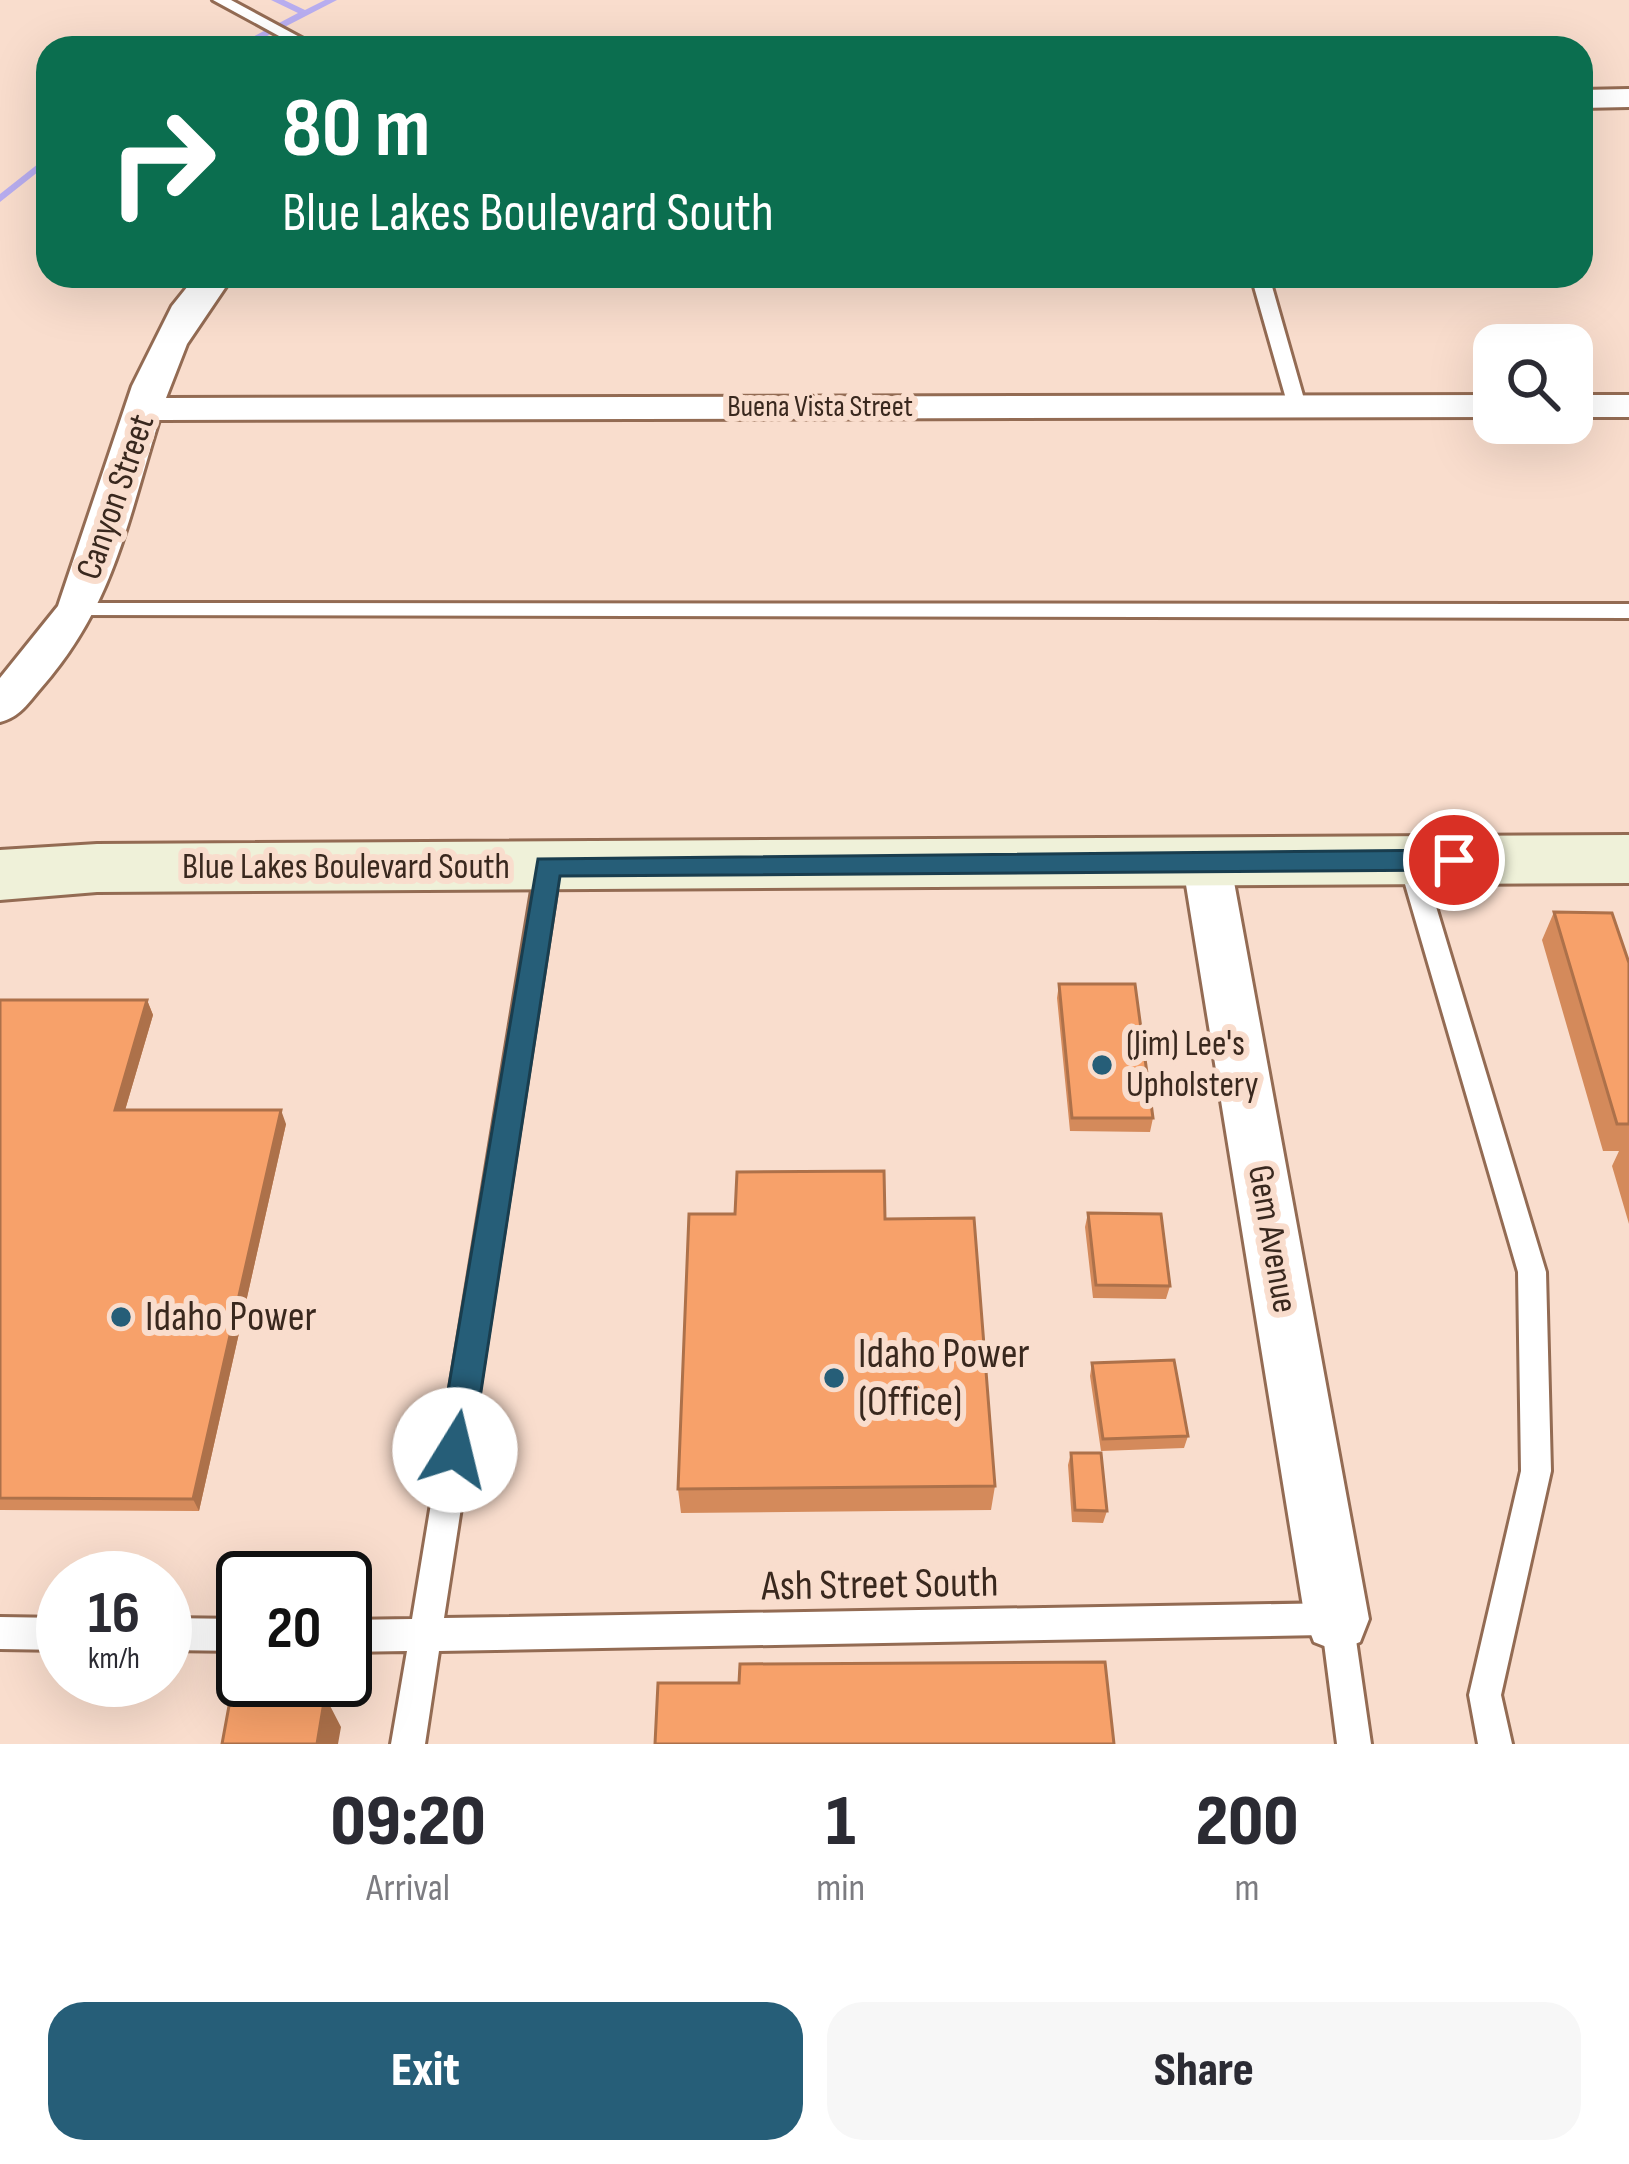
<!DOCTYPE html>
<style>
body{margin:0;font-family:"Sofia Sans Condensed",sans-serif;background:#f7f7f7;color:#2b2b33;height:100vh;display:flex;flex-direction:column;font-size:45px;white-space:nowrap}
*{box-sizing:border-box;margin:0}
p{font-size:39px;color:#7c7c81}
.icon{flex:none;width:66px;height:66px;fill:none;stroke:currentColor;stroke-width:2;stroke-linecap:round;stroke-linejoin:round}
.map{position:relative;height:1744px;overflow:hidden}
.side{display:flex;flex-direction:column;background:#fff;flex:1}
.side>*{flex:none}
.hud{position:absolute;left:36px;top:36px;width:1557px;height:252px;border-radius:36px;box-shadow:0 12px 48px #0002;background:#0b6e4f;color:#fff;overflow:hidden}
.tools{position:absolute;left:1473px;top:324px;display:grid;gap:24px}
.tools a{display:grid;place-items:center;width:120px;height:120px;border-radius:24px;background:#fff;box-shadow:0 12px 48px #0002;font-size:60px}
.speed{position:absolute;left:36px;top:1551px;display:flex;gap:24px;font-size:60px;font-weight:700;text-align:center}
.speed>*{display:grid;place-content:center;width:156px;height:156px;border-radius:50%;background:#fff;box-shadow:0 12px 48px #0002;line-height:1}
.speed small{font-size:30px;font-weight:400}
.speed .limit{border:6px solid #111;border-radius:18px;background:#fff;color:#111}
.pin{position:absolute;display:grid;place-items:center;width:102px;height:102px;color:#fff;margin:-51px;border:6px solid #fff;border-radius:50%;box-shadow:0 3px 12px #0007}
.me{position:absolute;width:132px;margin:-66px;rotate:9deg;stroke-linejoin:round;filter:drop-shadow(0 0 9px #0008)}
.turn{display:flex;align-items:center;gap:42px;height:252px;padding:0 48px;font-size:54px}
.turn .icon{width:156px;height:156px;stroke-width:2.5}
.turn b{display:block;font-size:84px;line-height:102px}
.eta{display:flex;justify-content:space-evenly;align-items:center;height:204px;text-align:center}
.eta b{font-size:72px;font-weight:800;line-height:84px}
.action{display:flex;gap:24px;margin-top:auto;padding:24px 48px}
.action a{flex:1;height:138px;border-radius:36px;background:#265e78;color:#fff;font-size:48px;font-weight:800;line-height:138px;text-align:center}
.action a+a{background:#f7f7f7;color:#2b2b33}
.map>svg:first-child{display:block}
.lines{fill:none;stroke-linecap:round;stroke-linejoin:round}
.stream{fill:#b8adef;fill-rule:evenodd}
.service-casing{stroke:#936b53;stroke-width:6}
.minor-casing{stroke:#936b53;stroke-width:6}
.secondary-casing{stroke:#936b53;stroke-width:6}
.service{fill:#fff;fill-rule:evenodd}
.minor{fill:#fff;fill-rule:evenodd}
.secondary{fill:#eff1d9;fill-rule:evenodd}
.wall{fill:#d48a5b}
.shaded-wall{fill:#ad714a}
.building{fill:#f7a16a;stroke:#ad714a;stroke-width:3}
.route{fill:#265e78;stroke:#193d4e;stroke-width:3}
.poi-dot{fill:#265e78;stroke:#f9ddcd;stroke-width:4.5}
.labels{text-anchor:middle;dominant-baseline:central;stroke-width:12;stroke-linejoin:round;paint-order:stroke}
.far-street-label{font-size:30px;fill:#39281e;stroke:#f9ddcd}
.street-label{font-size:36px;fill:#39281e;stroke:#f9ddcd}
.poi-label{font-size:36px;fill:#39281e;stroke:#f9ddcd;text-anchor:start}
.near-poi-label{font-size:42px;fill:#39281e;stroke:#f9ddcd;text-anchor:start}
.near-street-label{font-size:42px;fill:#39281e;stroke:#f9ddcd}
</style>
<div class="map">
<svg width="1629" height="1744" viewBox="0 0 1629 1744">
<rect width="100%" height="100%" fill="#f9ddcd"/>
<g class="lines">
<path class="stream" d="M271,0H284L305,10L325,0H337L244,48H232L298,13Z
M48,156V164L0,202V194Z"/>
<g class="service-casing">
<path id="service" d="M213,0H231L320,48H301Z
M1251,276H1269L1306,406L1304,410H1290L1288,406Z
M78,603L1629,604V618L71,615L67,610L71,605Z
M1410,851L1422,860L1546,1272L1551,1471L1501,1695L1512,1744H1478L1469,1695L1521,1471L1518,1272L1398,860Z
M548,857L560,866L444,1618L1337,1603L1348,1608L1353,1619L1371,1744H1337L1323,1635L439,1651L425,1744H391L407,1651L345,1652V1620L412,1619L536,866Z
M0,1617L63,1618V1650L0,1649Z
M165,1618L243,1619V1651L165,1650Z"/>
</g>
<g class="minor-casing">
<path id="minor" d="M1629,89V107L1581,108V90Z
M196,276H233L187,344L166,398L1494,395V417L159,420C127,522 114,605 41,688C28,703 20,717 0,722V678L58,606L132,386L172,306Z
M1572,395H1629V417H1572Z
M1206,842L1223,848L1230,860L1369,1619L1360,1642L1337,1651L1314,1642L1305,1619L1182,860L1189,848Z"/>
</g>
<g class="secondary-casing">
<path id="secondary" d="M1629,835V883L97,892L0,900V850L97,844Z"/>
</g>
<use href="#service" class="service"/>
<use href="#minor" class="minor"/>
<use href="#secondary" class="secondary"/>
</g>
<path class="wall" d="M1554,912L1629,963V1224L1612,1166L1619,1151H1603L1542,940Z
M1059,984L1153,1118L1150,1132L1070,1131L1057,998Z
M0,1000H147L153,1015L125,1110L286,1124L199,1511L0,1510Z
M1088,1213L1170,1286L1166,1299L1093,1298L1085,1227Z
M735,1214L885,1219L995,1486L991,1510L681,1513L678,1489Z
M1092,1363L1188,1436L1184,1448L1101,1451L1090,1376Z
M1071,1453L1107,1511L1103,1523L1072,1522L1068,1465Z"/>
<path class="shaded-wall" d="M147,1000L153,1015L121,1124L115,1110Z
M281,1110L286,1124L199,1511L193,1499Z
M325,1696L341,1727L338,1744H317Z"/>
<path class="building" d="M1554,912L1612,913L1629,963V1124H1617Z
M1059,984H1135L1153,1118H1072Z
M0,1000H147L115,1110H281L193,1499L0,1498Z
M884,1171L885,1219L974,1218L995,1486L678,1489L689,1214H735L737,1172Z
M1088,1213L1161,1214L1170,1286L1096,1285Z
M1174,1360L1188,1436L1103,1439L1092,1363Z
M1071,1453H1101L1107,1511L1075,1510Z
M1105,1662L1114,1744H655L658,1683H739L740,1664Z
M231,1695L325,1696L317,1744H222Z"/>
<path class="route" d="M1454,850L1467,860L1454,870L560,876L472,1450L467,1461L455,1466L443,1461L438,1450L538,859Z"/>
<g class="poi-dot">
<circle cx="1102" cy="1065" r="12"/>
<circle cx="121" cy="1317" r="12"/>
<circle cx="834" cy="1378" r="12"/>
</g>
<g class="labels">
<g class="far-street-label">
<text x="820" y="407">Buena Vista Street</text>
</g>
<g class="street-label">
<text transform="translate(116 497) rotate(-71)">Canyon Street</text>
<text x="346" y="867">Blue Lakes Boulevard South</text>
<text transform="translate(1272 1239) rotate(80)">Gem Avenue</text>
</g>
<g class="poi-label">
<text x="1126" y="1044">(Jim) Lee's<tspan x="1126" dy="41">Upholstery</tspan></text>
</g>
<g class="near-poi-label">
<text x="145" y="1317">Idaho Power</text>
<text x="858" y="1354">Idaho Power<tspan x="858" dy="48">(Office)</tspan></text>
</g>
<g class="near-street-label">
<text transform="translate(880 1585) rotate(-1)">Ash Street South</text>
</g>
</g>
</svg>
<div class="tools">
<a><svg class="icon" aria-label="search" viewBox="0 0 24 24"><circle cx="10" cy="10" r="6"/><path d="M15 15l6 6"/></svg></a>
</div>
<div class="speed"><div>16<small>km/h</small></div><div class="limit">20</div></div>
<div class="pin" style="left:1454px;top:860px;background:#d93025"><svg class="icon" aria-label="arrive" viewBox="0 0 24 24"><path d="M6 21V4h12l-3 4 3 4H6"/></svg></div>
<svg class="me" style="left:455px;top:1450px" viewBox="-20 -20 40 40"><circle r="19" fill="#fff"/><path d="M0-13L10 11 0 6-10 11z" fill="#265e78"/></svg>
<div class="hud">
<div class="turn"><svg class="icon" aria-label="right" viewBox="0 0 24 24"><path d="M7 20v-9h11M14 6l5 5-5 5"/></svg><div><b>80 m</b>Blue Lakes Boulevard South</div></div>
</div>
</div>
<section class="side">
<div class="eta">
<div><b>09:20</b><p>Arrival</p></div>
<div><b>1</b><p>min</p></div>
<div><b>200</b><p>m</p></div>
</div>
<div class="action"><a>Exit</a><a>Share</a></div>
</section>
